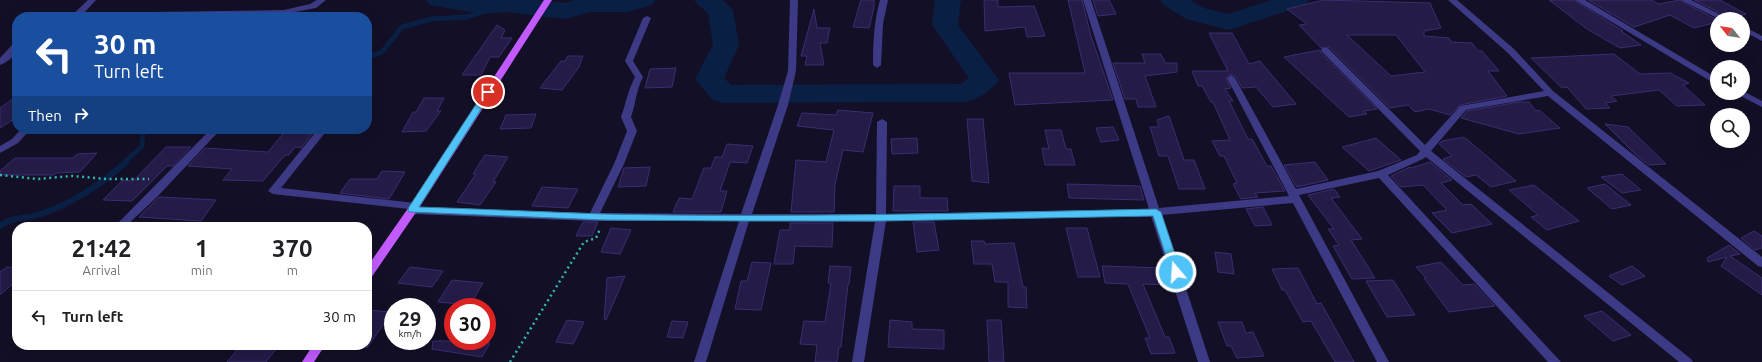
<!DOCTYPE html>
<style>
body{margin:0;font-family:Ubuntu,sans-serif;background:#f2f2f2;color:#202124;height:100vh;display:flex;flex-direction:column;font-size:15px;white-space:nowrap}
*{box-sizing:border-box;margin:0}
p{font-size:13px;color:#757577}
.icon{flex:none;width:22px;height:22px;fill:none;stroke:currentColor;stroke-width:2;stroke-linecap:round;stroke-linejoin:round}
.map{position:relative;flex:1;overflow:hidden}
.details{position:absolute;left:12px;top:222px;width:360px;height:128px;display:flex;flex-direction:column;background:#fff;border-radius:16px;box-shadow:0 4px 16px #0002}
.details>*{flex:none}
.guide{position:absolute;left:12px;top:12px;width:360px;height:122px;border-radius:16px;box-shadow:0 4px 16px #0002;background:#1a4fa0;color:#fff;overflow:hidden}
.needle{width:26px;rotate:300deg}
.controls{position:absolute;left:1710px;top:12px;display:grid;gap:8px}
.controls a{display:grid;place-items:center;width:40px;height:40px;border-radius:50%;background:#fff;box-shadow:0 4px 16px #0002;font-size:20px}
.speed{position:absolute;left:384px;top:298px;display:flex;gap:8px;font-size:20px;font-weight:700;text-align:center}
.speed>*{display:grid;place-content:center;width:52px;height:52px;border-radius:50%;background:#fff;box-shadow:0 4px 16px #0002;line-height:1}
.speed small{font-size:10px;font-weight:400}
.speed .limit{border:6px solid #d22;background:#fff;color:#111}
.pin{position:absolute;display:grid;place-items:center;width:34px;height:34px;color:#fff;margin:-17px;border:2px solid #fff;border-radius:50%;box-shadow:0 1px 4px #0007}
.me{position:absolute;width:44px;margin:-22px;rotate:342deg;stroke-linejoin:round;filter:drop-shadow(0 0 3px #0008)}
.turn{display:flex;align-items:center;gap:14px;height:84px;padding:0 16px;font-size:18px}
.turn .icon{width:52px;height:52px;stroke-width:2.5}
.turn b{display:block;font-size:28px;line-height:34px}
.then{display:flex;align-items:center;height:38px;padding:0 16px;background:#0003;gap:8px;font-size:15px}
.eta{display:flex;justify-content:space-evenly;align-items:center;height:68px;text-align:center}
.eta b{font-size:24px;font-weight:600;line-height:28px}
ul{padding:0;list-style:none}
li{display:flex;align-items:center;gap:12px;height:52px;padding:0 16px;border-top:1px solid #e0e0e0}
li div{flex:1}
li b{display:block;font-size:15px}
li em{font-style:normal}
.map>svg:first-child{display:block}
.lines{fill:none;stroke-linecap:round;stroke-linejoin:round}
.stream-far1{stroke:#0a1f44;stroke-width:5}
.stream{stroke:#0a1f44;stroke-width:6}
.river{fill:#0a1f44;fill-rule:evenodd}
.building{fill:#241b47;stroke:#3b2d73;fill-rule:evenodd}
.path{stroke:#2fb8b0;stroke-width:2.5;stroke-dasharray:2 3.5;stroke-linecap:butt}
.minor{fill:#3d3a85;fill-rule:evenodd}
.primary{fill:#c25bff;fill-rule:evenodd}
.route{fill:#4fc3f7;stroke:#337fa1}
</style>
<div class="map">
<svg width="1762" height="362" viewBox="0 0 1762 362">
<rect width="100%" height="100%" fill="#130f26"/>
<g class="lines">
<path class="stream-far1" d="M367,57L382,52L402,27L431,19L467,17L506,4
M125,162L142,146L143,129"/>
<path class="stream" d="M0,226C12,216 27,219 41,214C73,203 101,185 127,161"/>
<path class="river" d="M426,0H537L564,3L574,0H656L652,5L628,12H590L565,19L506,12L482,14L430,5Z
M694,0H723L733,10L739,45L724,78L731,85L960,84L969,78L932,25L935,0H961L958,25L999,80C991,91 979,98 966,102L723,103L713,100L695,79L713,45L708,13L698,5Z
M1160,0H1190L1204,8L1228,14L1271,0H1309L1305,5L1229,30L1186,19L1164,5Z"/>
</g>
<path class="building" d="M861,0H874V8L869,28L853,27Z
M984,0H998V7L1034,6L1045,36L1027,37L1025,27L985,31Z
M1068,0H1082L1091,36L1113,100L1015,105L1009,73H1085Z
M1093,0H1109L1116,14L1098,16Z
M1323,0L1430,3L1441,28L1424,31V36L1449,38L1451,42L1472,43L1478,51H1482L1499,71H1488L1507,96L1460,105L1450,115L1429,109L1415,112L1408,105L1390,108L1329,47L1321,48L1299,25L1307,24L1287,9ZM1347,35H1396L1425,72L1391,76Z
M1549,0H1574L1623,31H1621L1641,45L1620,48L1587,29Z
M1588,0H1652L1658,4L1680,0L1717,20V22L1694,28L1670,15L1634,27Z
M1694,0H1720L1746,14L1730,18Z
M814,9L817,28H830L827,43H820L824,65H805L807,56H801Z
M497,25L505,30L501,38H512L499,57H490L481,75H462Z
M1209,33H1232L1249,64L1260,61L1296,104L1273,107L1256,87L1242,88L1236,77L1231,74L1226,78L1231,88L1225,89L1233,101H1229L1248,139H1252L1267,166H1271L1285,191L1255,193L1258,197L1241,199L1233,184L1237,183L1224,156H1220L1212,141L1230,140L1213,102H1211L1202,86H1198L1192,71H1228Z
M1320,50L1321,53L1377,109L1364,111L1367,114L1349,117L1284,57Z
M1142,54H1161L1165,63H1177V72L1145,76L1156,107H1138L1136,99H1125L1113,63H1145Z
M1614,54L1640,74L1670,73L1689,83L1683,85L1705,105L1677,106L1659,90L1611,96L1617,101L1605,103L1610,108L1586,109L1567,87L1562,88L1531,58Z
M568,56H583L579,67L562,90L540,88L561,61H565Z
M676,68L672,87L645,88L650,69Z
M17,96V117L0,128V108Z
M424,98H444L437,111H441L426,131L402,132L413,112H416Z
M1519,102H1529L1536,111L1539,110L1560,128L1519,134L1461,118L1467,111Z
M838,110L873,113L863,152L843,150L835,184L834,212H791L796,160L826,162L834,130L797,126L802,113L836,115Z
M536,114L531,128L500,129L506,115Z
M1169,116L1184,160H1194L1205,189H1179L1168,156H1159L1150,127H1159L1157,120Z
M967,119H983L989,183L972,181Z
M1605,124L1628,127L1666,164L1649,165L1637,156Z
M1113,127L1119,140L1101,142L1096,128Z
M287,129H316L301,148L295,147L289,155H285L263,181L223,180L232,169L188,166L205,148L268,152Z
M1045,130H1061L1066,149H1071L1075,165H1045L1042,148L1049,149Z
M1464,137L1516,181L1491,187L1476,175L1466,177L1443,159L1452,156L1439,144L1442,141Z
M917,138L918,153L892,154L891,139Z
M1376,138L1401,160L1369,171L1342,147Z
M727,144L753,146L747,163L730,162L720,191H727L721,212H673L679,198L692,199L704,168H711L715,157H722Z
M166,147H191L173,166H167L132,201L103,200L123,180L133,181Z
M97,153L80,172L56,173L54,175H0V171L15,158H73L77,154Z
M485,155L508,157L493,182H496L480,205L457,202L476,174H473Z
M1315,162L1328,180L1297,187L1284,165Z
M1430,162L1452,180L1441,183L1463,205L1471,204L1492,224L1452,233L1432,213L1447,210L1423,185L1401,187L1391,176L1410,167L1411,168Z
M650,167L646,186L618,187L624,168Z
M382,171L405,172L389,199L340,193L350,179H377Z
M1622,174L1641,190L1622,193L1601,177Z
M1067,184L1140,186L1144,200L1069,198Z
M1605,184L1631,205L1612,209L1587,188Z
M1534,185L1579,221L1547,230L1531,217L1538,215L1509,190Z
M894,186H920V198H947L948,211H893Z
M542,187L578,189L568,208L532,206Z
M1334,189L1340,197L1331,198L1362,239L1351,240L1375,278L1352,279L1333,246L1339,245L1328,229H1334L1308,195Z
M159,197L216,200L201,221L139,217Z
M1263,207L1272,225L1255,226L1246,209Z
M583,222H598L592,236H576Z
M913,222H934L939,250L917,252Z
M790,223H833L832,247L795,246L793,264H774L780,230H790Z
M611,228L631,230L620,254L601,252Z
M1066,228H1087L1100,277H1078Z
M1754,231L1762,236V248L1755,250L1741,238Z
M971,241H984L985,244L1014,243L1023,287H1026L1027,308L1008,307V282H995L992,264H974Z
M1729,245L1740,254L1730,256L1762,278V295L1721,266L1727,257L1708,262L1707,258Z
M1215,252L1231,254L1234,274L1218,272Z
M752,262L771,263L761,310L735,309L741,281H747Z
M1441,262L1463,285L1474,284L1495,306L1449,312L1424,278H1426L1416,267Z
M830,266L851,267L849,284H848L841,347H839L837,362H815L817,345L800,344L804,321L825,322L831,283H828Z
M1102,266L1166,268L1172,285L1143,284L1165,337H1169L1175,353L1151,354L1145,338H1150L1128,284L1105,283Z
M1632,266L1645,276L1622,285L1609,276Z
M7,267L17,268V280L0,295V272Z
M410,267L443,271L432,287L398,283Z
M1298,268L1317,304L1321,303L1354,362H1335L1311,321L1303,322L1285,290H1282L1272,269Z
M625,276L606,320L604,319L607,278Z
M452,280L483,283L470,305L438,302Z
M1393,280L1415,315L1387,317L1366,281Z
M367,310L392,312L367,348Z
M1602,311L1631,335L1613,341L1584,316Z
M567,320L584,322L573,344L556,342Z
M890,320L912,322V329L944,330V349L888,347Z
M987,320H1001L1004,362H989Z
M672,321L688,322L683,338L667,337Z
M1218,322H1242L1246,333L1253,332L1264,356L1237,358L1231,346H1227Z
M433,341H477L490,343L482,357L432,349Z
M241,345H279L266,362H227Z"/>
<g class="lines">
<path class="path" d="M0,175L37,179L72,176L107,179H149
M510,362L584,242L596,238L600,229"/>
<path class="minor" d="M88,0H96L84,13L284,10L310,4L317,0H326L316,8L284,14L70,17Z
M790,0H798L796,71L788,105L752,214H876L877,122L882,119L887,122L886,214L1149,209L1083,0H1091L1159,208L1289,196L1227,78L1231,75L1235,78L1296,189L1378,171L1417,155L1420,151L1322,52L1321,50L1322,48H1328L1425,145L1460,106L1544,91L1508,53L1448,0H1457L1514,49L1553,91L1762,257V267L1758,266L1548,96L1466,110L1431,151L1691,359L1693,362H1679L1426,157L1423,159L1388,175L1561,362H1548L1379,178L1299,195L1389,362H1377L1293,203L1162,215L1210,362H1198L1151,216L886,221L864,362H852L875,222L749,221L706,362H694L739,221H593L413,214L409,212V209L273,194L268,191L318,129H328L281,188L415,203L419,204L420,207L590,213L614,164L627,131L621,117C626,103 628,90 635,77L625,61L643,18L647,16L651,18L633,61L643,77C636,90 636,103 631,117L637,131L624,164L600,213L741,214L778,105L788,71Z
M880,0H888L883,24L881,65L877,68L873,65C873,43 874,21 880,0Z
M1575,0H1585L1717,78V85Z
M1681,0H1691L1729,19H1719Z
M1743,26L1762,36V41L1743,31Z
M14,45L17,46C17,55 8,62 0,65V58L11,46Z
M1743,91L1762,101V107L1735,93H1743Z
M21,129H31L18,143L0,153V146L12,139Z
M211,129H221L157,197L125,227H114Z"/>
<path class="primary" d="M544,0H552L419,208L371,278L367,279V267L411,204Z
M313,345H325L314,362H302Z"/>
</g>
<path class="route" d="M488,89L492,92L419,207C481,209 543,212 604,214C788,218 973,213 1156,209L1161,212L1181,272L1176,276L1171,272L1153,216L881,221H745L604,220L409,212L408,210L409,207L484,92Z"/>
</svg>
<div class="controls">
<a><svg class="needle" viewBox="-14 -14 28 28"><path d="M0-13l5 13h-10z" fill="#e53935"/><path d="M0 13l5-13h-10z" fill="#757577"/></svg></a>
<a><svg class="icon" aria-label="sound" viewBox="0 0 24 24"><path d="M4 9h4l5-4v14l-5-4H4zM17 9q2 3 0 6"/></svg></a>
<a><svg class="icon" aria-label="search" viewBox="0 0 24 24"><circle cx="10" cy="10" r="6"/><path d="M15 15l6 6"/></svg></a>
</div>
<div class="speed"><div>29<small>km/h</small></div><div class="limit">30</div></div>
<div class="pin" style="left:488px;top:92px;background:#d93025"><svg class="icon" aria-label="arrive" viewBox="0 0 24 24"><path d="M6 21V4h12l-3 4 3 4H6"/></svg></div>
<svg class="me" style="left:1176px;top:272px" viewBox="-20 -20 40 40"><circle r="17" fill="#4fc3f7" stroke="#fff" stroke-width="3"/><path d="M0-11L8 9 0 5-8 9z" fill="#fff"/></svg>
<div class="guide">
<div class="turn"><svg class="icon" aria-label="left" viewBox="0 0 24 24"><path d="M17 20v-9H6M10 6l-5 5 5 5"/></svg><div><b>30 m</b>Turn left</div></div>
<div class="then">Then<svg class="icon" aria-label="right" viewBox="0 0 24 24"><path d="M7 20v-9h11M14 6l5 5-5 5"/></svg></div>
</div>
<section class="details">
<div class="eta">
<div><b>21:42</b><p>Arrival</p></div>
<div><b>1</b><p>min</p></div>
<div><b>370</b><p>m</p></div>
</div>
<ul>
<li><svg class="icon" aria-label="left" viewBox="0 0 24 24"><path d="M17 20v-9H6M10 6l-5 5 5 5"/></svg><div><b>Turn left</b></div><em>30 m</em></li>
</ul>
</section>
</div>
